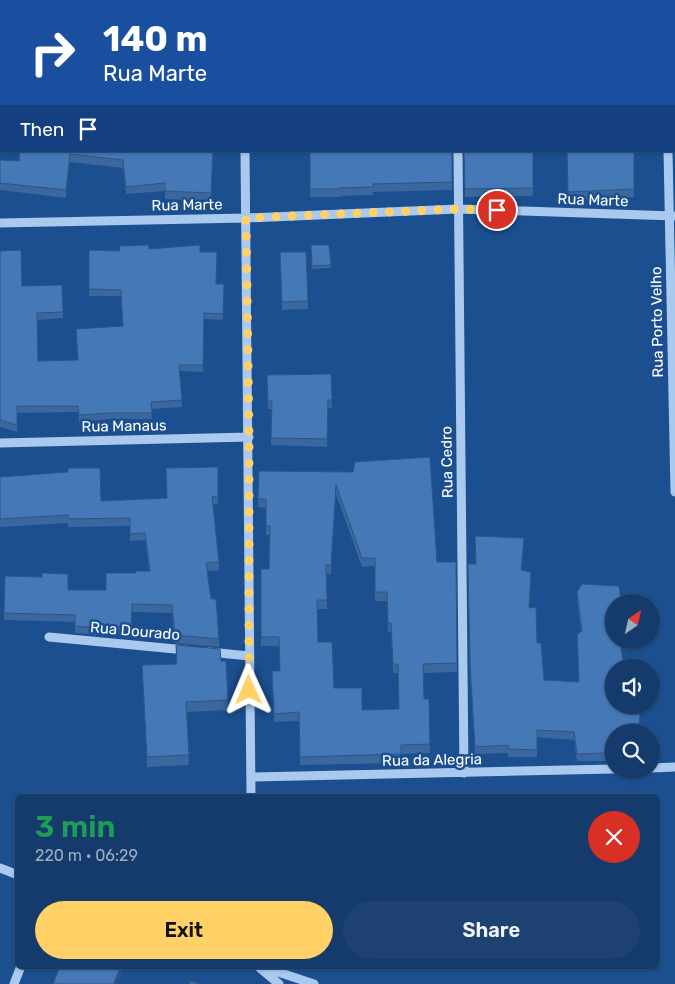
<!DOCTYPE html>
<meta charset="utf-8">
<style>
body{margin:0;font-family:Rubik,sans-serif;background:#1d4271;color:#f1f3f6;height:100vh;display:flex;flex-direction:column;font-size:19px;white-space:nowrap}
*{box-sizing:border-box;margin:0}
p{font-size:16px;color:#9dadc1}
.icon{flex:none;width:28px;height:28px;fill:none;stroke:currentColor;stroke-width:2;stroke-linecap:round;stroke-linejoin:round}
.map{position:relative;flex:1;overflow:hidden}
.drawer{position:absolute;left:15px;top:794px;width:645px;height:175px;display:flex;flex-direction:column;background:#143b6b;border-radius:8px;box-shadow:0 1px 4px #0004,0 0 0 1px #33557e}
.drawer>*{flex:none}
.guide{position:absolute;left:0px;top:0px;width:675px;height:152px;box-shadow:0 1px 4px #0004,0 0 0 1px #33557e;background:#1a4fa0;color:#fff;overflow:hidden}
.needle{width:32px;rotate:34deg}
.controls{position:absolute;left:605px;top:594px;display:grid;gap:10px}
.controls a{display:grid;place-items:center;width:55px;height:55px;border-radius:50%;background:#143b6b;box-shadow:0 1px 4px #0004,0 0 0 1px #33557e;font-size:25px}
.pin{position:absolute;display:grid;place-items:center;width:42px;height:42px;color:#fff;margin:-21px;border:2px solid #fff;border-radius:50%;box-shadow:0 1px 5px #0007}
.me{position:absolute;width:55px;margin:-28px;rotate:359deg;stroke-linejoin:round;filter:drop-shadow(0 0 4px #0008)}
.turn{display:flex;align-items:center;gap:18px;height:105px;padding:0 20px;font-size:22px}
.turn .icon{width:65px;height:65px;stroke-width:2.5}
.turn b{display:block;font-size:35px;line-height:42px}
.then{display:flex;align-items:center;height:48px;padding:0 20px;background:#0003;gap:10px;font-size:19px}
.round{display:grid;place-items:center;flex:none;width:52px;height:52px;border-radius:26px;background:#1d4271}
.overview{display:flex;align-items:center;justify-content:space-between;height:85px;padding:0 20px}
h1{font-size:30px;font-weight:600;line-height:38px;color:#1e9e55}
.primary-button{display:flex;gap:10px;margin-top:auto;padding:10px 20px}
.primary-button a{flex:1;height:58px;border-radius:30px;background:#ffd166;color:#111;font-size:20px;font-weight:600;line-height:58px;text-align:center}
.primary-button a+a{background:#1d4271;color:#f1f3f6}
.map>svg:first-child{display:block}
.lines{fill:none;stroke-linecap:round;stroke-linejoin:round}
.minor{stroke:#a9c9ee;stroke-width:9}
.wall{fill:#3a679d;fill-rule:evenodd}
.shaded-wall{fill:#305480}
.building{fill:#4478b7;stroke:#305480;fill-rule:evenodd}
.route{stroke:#ffd166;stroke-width:9;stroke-dasharray:0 16.2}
.labels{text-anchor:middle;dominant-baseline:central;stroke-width:5;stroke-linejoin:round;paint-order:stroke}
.street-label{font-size:15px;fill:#fff;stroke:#1b4f8f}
</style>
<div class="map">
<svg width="675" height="984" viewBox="0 0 675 984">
<rect width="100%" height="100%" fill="#1b4f8f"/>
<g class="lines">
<path class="minor" d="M242,0V1
M455,0V1
M667,0V1
M245,151L251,796
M458,151L464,773
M668,151L675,492
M0,223L246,218L458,209L675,216
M0,443L249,437
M49,637L186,650
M209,652L249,656
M651,768L675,767
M251,777L614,769
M0,868L18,875
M260,966L314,984
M260,968L279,984
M14,984L21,966"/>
</g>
<path class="wall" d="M20,151H213L211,201L165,199V191L126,194L123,168L70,162L66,198L0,190V160L19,161Z
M310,151H452V190L373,192V195L340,196V197H310Z
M464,151H533V196L465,197Z
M567,151H634V197L568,200Z
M311,245H329L331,268L312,269Z
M149,249L200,252L216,284H224L223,320L204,319L203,372L179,371L182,407L151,409L152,419H109L79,422L78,412L17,413V432L0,427V251L22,286L62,285L63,318L37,320L38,361L77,360L123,326L121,296H89V250L120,251Z
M280,252H306L308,309L282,310Z
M331,374L332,408H328L327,447L271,445L272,409H268L267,375Z
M259,471L353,472L437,562L457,663V672L423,673L424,699H429L430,753L401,754V763L300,765L299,721L274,722L272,671H280L279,646H261V569H269L270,535H266V508L258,507ZM336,494L362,567L375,566V601H387L388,632H391L393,673H398L399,709L362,710L334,688L318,642L317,609H327V574H331Z
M0,477L101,501L218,496V504H213L219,562V570L207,571L211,599L219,639V647L175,643L172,613L132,612L131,634H98V635L75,633V622L4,620L5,576L68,590H106L136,573L149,571L145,540L130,541V526L68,527V523L0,527Z
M524,546L522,570L531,580L529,608L537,643L544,680L579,682L577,634L581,632L577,600V592L614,602V668L640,720L639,732H614V754L608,755V761H577L574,740L537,737V757H508V753L475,754L470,671L468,564H476Z
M176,645L221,661L228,700V710L186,712L189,765L147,767L142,665L176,664Z"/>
<path class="shaded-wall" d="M70,154V162L66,198V190Z
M336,485V494L331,574V565Z
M524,538V546L521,577V570Z
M121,966H124L117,984H114Z"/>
<path class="building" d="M58,0H205V1H58Z
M280,0H317V1H280Z
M487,0H630V1H487Z
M20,151H213L211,193L165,191V183L126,187L123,160L70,154L66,190L0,183V160L19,161Z
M310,151H452V182L373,184V187L340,188V189H310Z
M464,151H533V188L465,189Z
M567,151H634V189L568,192Z
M149,245V249L200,245V252H217L216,284H224L223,314L204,313L203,365H179L182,400L151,402L152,413H109L79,415L78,406H17V425L0,420V251L21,250L22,286L62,285L63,312L37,313L38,361L78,360L76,329L123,326L121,290L89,289V250L120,251L119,246Z
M311,245H329L331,265L312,266Z
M280,252H306L308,301L282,302Z
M331,374L332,400H328L327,439L271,438L272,401H268L267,375Z
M430,457L437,562H456L457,663L423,664L424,699H429L430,744L401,745V754L300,757L299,712L274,714L272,671H280L279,637H261V569H269L270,526H266V499H258L259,471L353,472L355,462ZM336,485L362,558H375V592H387L388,623H391L393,664H398L399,709L362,710V688H334L332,642H318L317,600H327L326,565H331Z
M218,467V496L212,497L219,562L206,563L211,599H216L219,639L175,635L172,605L132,604L131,627L98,626V628L75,626V615L4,613L5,576L42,577V573L68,574V590H106V573H136V571H150L145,533L130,534V518L68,519V515L0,519V477L68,472V468H100L101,501L167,498L166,468Z
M475,536L524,538L521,570L531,572L529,608L536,607L537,643H541L544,680L579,682L577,634L582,631L577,592L582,584L619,586L621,602H614V640H620L624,667H642L614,668V705H640L639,732H614V747H607L608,753L577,754L574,732L537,730V750L508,749V745L475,747L470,664L468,564H476Z
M176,645L220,649L221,661H226L228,700L186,702L189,755L147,757L142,665L177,664Z
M60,966H121L114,983L115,984H53Z
M190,981L200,984H189Z"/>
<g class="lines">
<path class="route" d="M249,690V437L246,218L458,209L497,210"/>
</g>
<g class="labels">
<g class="street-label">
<text transform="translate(593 200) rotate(2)">Rua Marte</text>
<text transform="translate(187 205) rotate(-1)">Rua Marte</text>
<text transform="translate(657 322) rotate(-91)">Rua Porto Velho</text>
<text transform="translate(124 426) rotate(-1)">Rua Manaus</text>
<text transform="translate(447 462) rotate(-91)">Rua Cedro</text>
<text transform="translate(135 631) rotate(5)">Rua Dourado</text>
<text transform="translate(432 760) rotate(-1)">Rua da Alegria</text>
</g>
</g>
</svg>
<div class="controls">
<a><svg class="needle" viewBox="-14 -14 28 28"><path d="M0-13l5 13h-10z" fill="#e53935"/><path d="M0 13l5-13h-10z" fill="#9dadc1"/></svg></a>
<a><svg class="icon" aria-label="sound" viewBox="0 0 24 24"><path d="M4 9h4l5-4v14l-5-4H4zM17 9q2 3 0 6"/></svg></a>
<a><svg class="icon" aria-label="search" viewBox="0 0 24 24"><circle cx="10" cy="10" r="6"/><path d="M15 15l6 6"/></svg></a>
</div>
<div class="pin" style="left:497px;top:210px;background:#d93025"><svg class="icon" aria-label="arrive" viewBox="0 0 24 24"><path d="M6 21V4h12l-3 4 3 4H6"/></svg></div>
<svg class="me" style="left:249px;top:690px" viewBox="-20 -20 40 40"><path d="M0-17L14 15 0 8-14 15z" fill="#ffd166" stroke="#fff" stroke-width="4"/></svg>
<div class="guide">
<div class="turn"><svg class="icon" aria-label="right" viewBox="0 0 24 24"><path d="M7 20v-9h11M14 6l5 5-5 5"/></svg><div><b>140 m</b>Rua Marte</div></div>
<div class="then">Then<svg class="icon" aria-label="arrive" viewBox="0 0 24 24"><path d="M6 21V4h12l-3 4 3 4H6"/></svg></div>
</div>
<section class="drawer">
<div class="overview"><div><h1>3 min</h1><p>220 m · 06:29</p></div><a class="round" style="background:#d93025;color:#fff"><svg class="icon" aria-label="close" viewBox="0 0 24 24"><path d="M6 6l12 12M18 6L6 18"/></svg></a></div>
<div class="primary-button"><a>Exit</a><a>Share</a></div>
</section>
</div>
